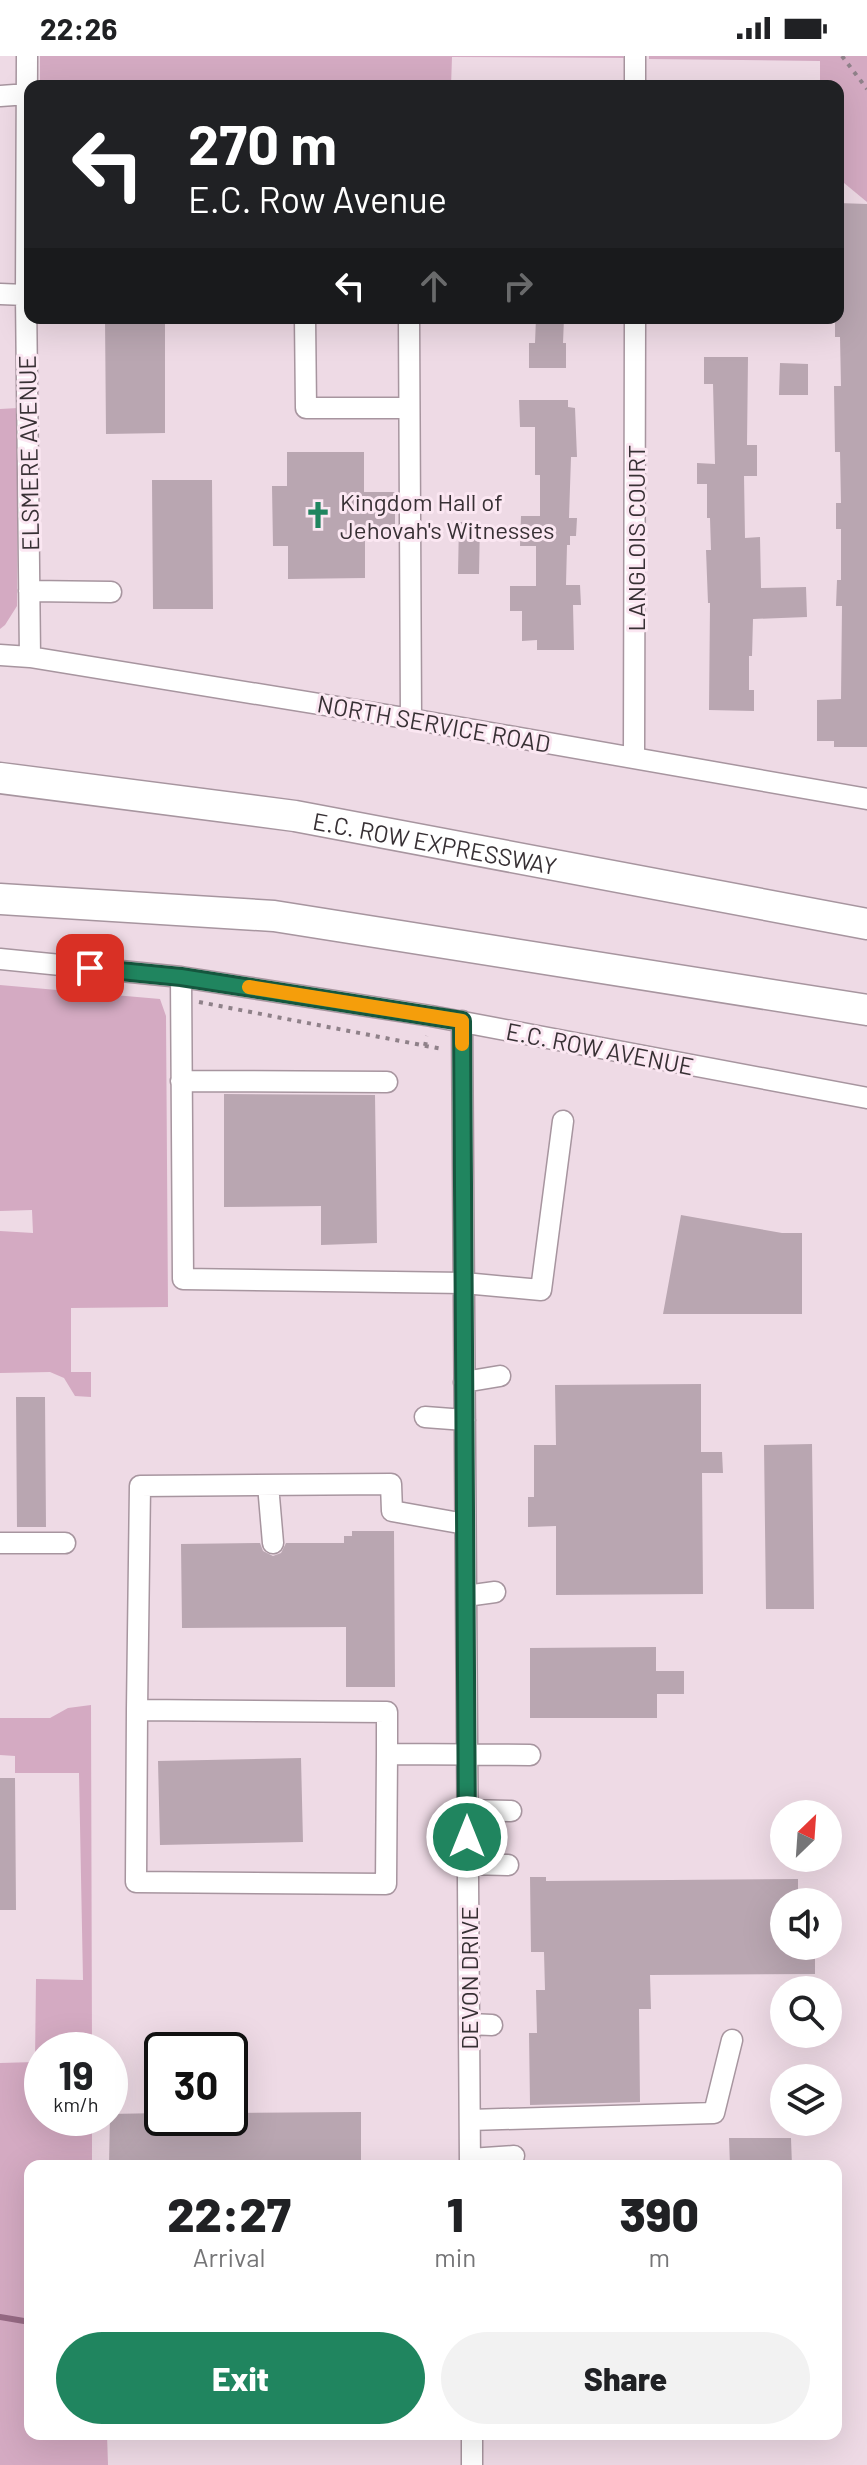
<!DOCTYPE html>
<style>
body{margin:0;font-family:Barlow,sans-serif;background:#f2f2f2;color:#202124;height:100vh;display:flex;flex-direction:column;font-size:30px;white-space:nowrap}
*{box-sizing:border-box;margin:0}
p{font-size:26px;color:#757577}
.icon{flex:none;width:44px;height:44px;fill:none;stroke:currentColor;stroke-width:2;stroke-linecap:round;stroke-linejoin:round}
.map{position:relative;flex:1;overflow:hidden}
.sheet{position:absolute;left:24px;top:2104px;width:818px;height:280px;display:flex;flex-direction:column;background:#fff;border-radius:16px;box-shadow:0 8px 32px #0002}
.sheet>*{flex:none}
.guide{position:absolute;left:24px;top:24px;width:820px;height:244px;border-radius:16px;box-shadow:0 8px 32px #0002;background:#202124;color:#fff;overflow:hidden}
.needle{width:52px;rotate:25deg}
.tools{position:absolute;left:770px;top:1744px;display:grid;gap:16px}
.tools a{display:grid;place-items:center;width:72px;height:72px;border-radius:50%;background:#fff;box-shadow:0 8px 32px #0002;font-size:40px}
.speed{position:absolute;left:24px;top:1976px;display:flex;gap:16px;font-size:40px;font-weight:700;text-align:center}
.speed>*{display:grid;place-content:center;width:104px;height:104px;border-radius:50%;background:#fff;box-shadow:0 8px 32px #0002;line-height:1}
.speed small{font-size:20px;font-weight:400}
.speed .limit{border:4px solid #111;border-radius:12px;background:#fff;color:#111}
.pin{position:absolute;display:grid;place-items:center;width:68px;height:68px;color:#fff;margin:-34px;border-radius:16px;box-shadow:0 4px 12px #0006}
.me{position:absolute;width:88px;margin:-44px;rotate:0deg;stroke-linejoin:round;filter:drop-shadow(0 0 6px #0008)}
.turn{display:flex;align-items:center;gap:28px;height:168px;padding:0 32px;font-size:36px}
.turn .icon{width:104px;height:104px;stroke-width:2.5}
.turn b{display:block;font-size:56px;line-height:68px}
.lanes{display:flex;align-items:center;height:76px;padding:0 32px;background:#0003;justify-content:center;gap:40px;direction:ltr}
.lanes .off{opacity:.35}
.eta{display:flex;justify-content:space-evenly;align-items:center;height:136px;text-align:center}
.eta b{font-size:48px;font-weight:800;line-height:56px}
.button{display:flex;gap:16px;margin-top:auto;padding:16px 32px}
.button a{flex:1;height:92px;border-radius:48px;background:#20855f;color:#fff;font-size:32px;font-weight:800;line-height:92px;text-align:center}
.button a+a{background:#f2f2f2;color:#202124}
.status{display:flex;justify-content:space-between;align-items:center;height:56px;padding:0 40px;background:#fff;direction:ltr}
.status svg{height:22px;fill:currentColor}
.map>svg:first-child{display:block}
.green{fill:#d4aac2}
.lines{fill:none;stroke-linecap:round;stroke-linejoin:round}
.stream{stroke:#966a84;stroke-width:6}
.building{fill:#b9a6b1}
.minor-casing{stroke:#a7959f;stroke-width:23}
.highway-casing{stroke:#a7959f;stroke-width:33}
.path{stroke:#8f8189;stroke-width:4;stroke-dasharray:4 6;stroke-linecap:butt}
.minor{stroke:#fff;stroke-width:20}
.highway{stroke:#fff;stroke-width:30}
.route-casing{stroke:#15563e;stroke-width:20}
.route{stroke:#20855f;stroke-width:14}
.slow{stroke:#f59e0b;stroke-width:14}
.labels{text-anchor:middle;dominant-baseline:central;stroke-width:6;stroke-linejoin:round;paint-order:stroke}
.street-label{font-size:24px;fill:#373034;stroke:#fbe7f2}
.poi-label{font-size:24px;fill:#373034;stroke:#fbe7f2;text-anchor:start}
</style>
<div class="status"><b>22:26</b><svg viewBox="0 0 49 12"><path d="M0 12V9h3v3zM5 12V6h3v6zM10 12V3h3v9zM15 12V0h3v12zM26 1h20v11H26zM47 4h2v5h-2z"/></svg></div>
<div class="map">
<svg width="867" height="2409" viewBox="0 0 867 2409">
<rect width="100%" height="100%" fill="#eedae5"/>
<path class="green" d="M40,0H623L624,2L452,1L451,30H40Z
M649,0H867V146L838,122V30H820V5L649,3Z
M18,352L17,550L5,569L0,573V353Z
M0,929L160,943L166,960L168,1251L71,1252V1316H91V1341L75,1340L64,1322L50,1316L0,1317V1175L33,1177L32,1154L0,1155Z
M91,1649L92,1994H42V2062H92V2110H30V2378H107L108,2409H0V2007L35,2006L36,1923L83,1924L79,1717H15V1700L0,1699V1662H50L68,1652Z"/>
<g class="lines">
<path class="stream" d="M0,2261L30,2266"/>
</g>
<path class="building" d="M838,147L867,148V691H834V685H817V644L841,643L842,550H836L837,524H841V473H836V447H841L840,396H835L834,330H841L840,281H835V262H838Z
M105,262H165V377L106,378Z
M536,262H564L563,287H566V312H529V287H535Z
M704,301H748L747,389H757V420H744L745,482L760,481L761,532L806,531L807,561L753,563L752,600H749V634H754V655L709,654L710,547H708L706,494H711L710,462H707V428H697V407L715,408L713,328H704Z
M780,307L808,308V339H779Z
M519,344H568V351L575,352L577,401H571L569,462H577L576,480H570V489H567L566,529H580L581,549H573L574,594H537V584L522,585V555H510V530H536V490H520L521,460H540V419H535V371H520Z
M287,396H364V436H395V481L365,482V522L288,523V490H273L272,430H287Z
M152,424H212L213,553H153Z
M459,466H480L479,518H458Z
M224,1038L375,1039L377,1187L321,1189V1150L224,1151Z
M681,1159L782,1177H802V1258H663Z
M701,1328V1396H722L723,1417H702L703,1538L556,1539V1470L528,1471V1441H534V1389H556L555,1329Z
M16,1341H45L46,1471H17Z
M812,1388L814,1553H766L764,1389Z
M352,1475H394L395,1631H346V1571L182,1572L181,1488L260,1487L263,1495L273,1500L281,1497L286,1487H344V1480H352Z
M656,1591V1615H684V1638H657V1662H530V1592Z
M301,1702L303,1786L160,1789L158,1705Z
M0,1722H15L16,1854H0Z
M530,1821H546V1825L798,1823V1846H784V1890H815V1918L650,1919L651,1953H639L640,2046L530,2049L529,1977H537L536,1934H545L544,1896H531Z
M361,2056V2110H109L110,2058L162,2057V2062H230V2057Z
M729,2082H791L792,2110H730Z"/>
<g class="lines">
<g class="minor-casing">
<path id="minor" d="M27,0L26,239L30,601
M635,30V0
M0,40L28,38
M0,238L26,239
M305,262L306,352H409
M409,262L411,663
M29,535L111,536
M0,599L30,601L411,663L867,743
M634,702L635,262
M0,903L181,921L431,960L867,1042
M181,921L183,1223L464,1227L541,1234L563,1065
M462,965L470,2110
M181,1025L387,1026
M464,1326L500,1320
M425,1361L465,1364
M268,1429L273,1487
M0,1487H65
M466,1540L495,1536
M137,1654L140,1430L391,1428L392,1455L465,1468
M387,1698V1656L137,1654L136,1826L386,1828L387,1698L530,1699
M467,1754L511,1755
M468,1808L508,1809
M469,1968L492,1969
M470,2064L714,2057L732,1984
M470,2103L514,2100
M472,2378V2409"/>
</g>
<g class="highway-casing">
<g id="highway">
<path id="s1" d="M0,722L295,760L867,868"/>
<path d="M0,843L274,860L867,954"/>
</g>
</g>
<path class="path" d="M842,0L867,33
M199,946L442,993
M425,990L427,980"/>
<use href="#minor" class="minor"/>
<use href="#highway" class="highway"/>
</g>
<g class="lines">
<g class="route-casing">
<path id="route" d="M90,912L181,921L462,965L467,1781"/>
</g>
<use href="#route" class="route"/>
<path class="slow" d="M249,931L462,965V988"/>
</g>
<defs>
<g id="church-bare" transform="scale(2.16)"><path d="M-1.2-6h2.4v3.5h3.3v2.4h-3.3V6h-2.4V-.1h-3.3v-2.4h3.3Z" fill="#20855f" stroke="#fbe7f2" stroke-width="2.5" paint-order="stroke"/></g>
</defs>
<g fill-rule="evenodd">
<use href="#church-bare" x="318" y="459"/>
</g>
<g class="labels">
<g class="street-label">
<text transform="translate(28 397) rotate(-91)">ELSMERE AVENUE</text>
<text transform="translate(635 482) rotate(-90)">LANGLOIS COURT</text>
<text transform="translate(434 667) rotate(10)">NORTH SERVICE ROAD</text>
<text stroke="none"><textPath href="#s1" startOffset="440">E.C. ROW EXPRESSWAY</textPath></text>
<text transform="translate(600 992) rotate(11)">E.C. ROW AVENUE</text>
<text transform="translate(468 1922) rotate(-90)">DEVON DRIVE</text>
</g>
<g class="poi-label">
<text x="340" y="445">Kingdom Hall of<tspan x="340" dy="28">Jehovah's Witnesses</tspan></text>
</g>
</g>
</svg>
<div class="tools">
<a><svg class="needle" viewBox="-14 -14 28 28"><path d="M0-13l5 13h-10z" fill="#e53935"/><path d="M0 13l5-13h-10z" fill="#757577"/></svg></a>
<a><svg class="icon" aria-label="sound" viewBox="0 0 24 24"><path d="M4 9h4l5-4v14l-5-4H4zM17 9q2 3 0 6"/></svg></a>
<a><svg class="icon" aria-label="search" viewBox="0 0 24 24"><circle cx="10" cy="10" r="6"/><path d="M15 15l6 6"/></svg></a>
<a><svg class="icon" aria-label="layers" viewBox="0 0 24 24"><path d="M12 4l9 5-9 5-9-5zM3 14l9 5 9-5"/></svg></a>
</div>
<div class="speed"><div>19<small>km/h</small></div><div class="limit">30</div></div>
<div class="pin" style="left:90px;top:912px;background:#d93025"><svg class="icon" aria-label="arrive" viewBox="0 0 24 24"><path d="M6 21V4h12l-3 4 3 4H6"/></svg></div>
<svg class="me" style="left:467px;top:1781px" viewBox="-20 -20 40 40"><circle r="17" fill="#20855f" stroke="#fff" stroke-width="3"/><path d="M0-11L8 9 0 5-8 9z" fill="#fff"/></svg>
<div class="guide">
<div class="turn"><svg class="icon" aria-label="left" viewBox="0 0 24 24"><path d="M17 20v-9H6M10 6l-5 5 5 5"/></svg><div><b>270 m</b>E.C. Row Avenue</div></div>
<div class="lanes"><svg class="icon" aria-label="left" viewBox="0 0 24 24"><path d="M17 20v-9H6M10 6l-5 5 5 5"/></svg><svg class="icon off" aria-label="ahead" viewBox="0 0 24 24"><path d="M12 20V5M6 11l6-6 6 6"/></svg><svg class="icon off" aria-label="right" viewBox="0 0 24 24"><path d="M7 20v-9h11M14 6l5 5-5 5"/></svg></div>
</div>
<section class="sheet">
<div class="eta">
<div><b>22:27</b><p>Arrival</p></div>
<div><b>1</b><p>min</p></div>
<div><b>390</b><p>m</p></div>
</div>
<div class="button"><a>Exit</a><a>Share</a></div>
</section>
</div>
